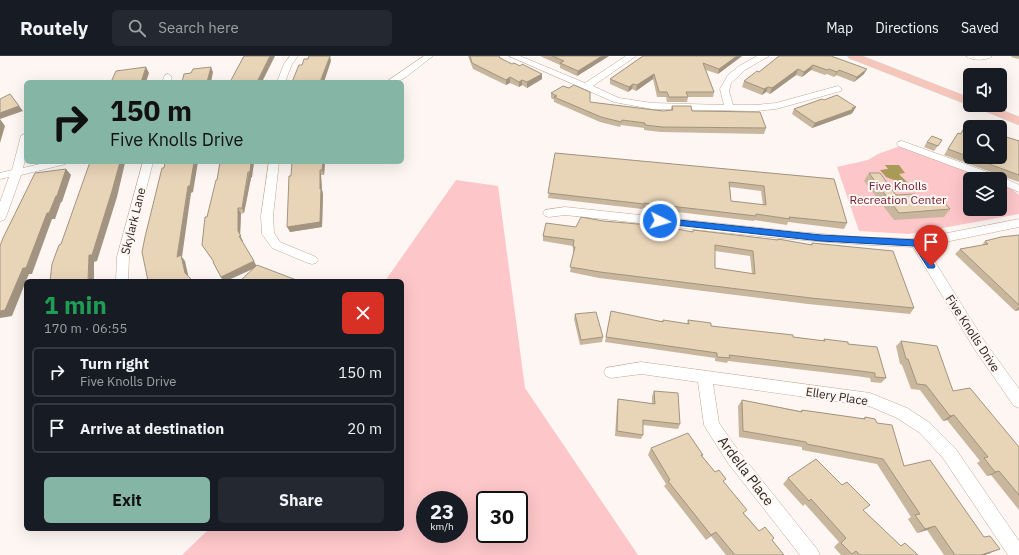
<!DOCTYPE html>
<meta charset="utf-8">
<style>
body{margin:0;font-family:"IBM Plex Sans",sans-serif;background:#242831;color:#f1f3f6;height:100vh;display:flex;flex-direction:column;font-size:15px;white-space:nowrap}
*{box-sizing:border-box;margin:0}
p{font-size:13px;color:#9ea1a6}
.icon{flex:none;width:22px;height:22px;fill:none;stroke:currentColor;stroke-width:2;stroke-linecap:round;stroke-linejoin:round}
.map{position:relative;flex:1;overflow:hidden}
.side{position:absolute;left:24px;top:223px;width:380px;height:252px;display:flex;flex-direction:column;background:#171b24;border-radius:6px;box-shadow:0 4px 16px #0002}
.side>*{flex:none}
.banner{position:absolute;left:24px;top:24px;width:380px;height:84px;border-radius:6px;box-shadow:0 4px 16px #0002;background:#85b5a5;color:#111;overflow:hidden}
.tools{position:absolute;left:963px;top:12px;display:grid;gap:8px}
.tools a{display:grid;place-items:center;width:44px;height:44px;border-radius:6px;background:#171b24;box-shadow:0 4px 16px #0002;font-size:20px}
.speed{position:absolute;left:416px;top:435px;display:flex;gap:8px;font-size:20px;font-weight:700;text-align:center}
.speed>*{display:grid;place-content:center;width:52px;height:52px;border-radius:50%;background:#171b24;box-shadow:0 4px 16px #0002;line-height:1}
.speed small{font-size:10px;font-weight:400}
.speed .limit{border:2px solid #111;border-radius:6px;background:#fff;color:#111}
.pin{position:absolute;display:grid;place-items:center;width:34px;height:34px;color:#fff;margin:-41px -17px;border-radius:50% 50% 50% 0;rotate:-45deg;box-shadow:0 0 4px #0007}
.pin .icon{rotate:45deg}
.me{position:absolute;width:44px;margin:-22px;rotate:95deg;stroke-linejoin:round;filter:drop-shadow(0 0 3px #0008)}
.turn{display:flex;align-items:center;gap:14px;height:84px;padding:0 20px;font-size:18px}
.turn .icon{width:52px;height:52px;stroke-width:2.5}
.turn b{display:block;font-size:28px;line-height:34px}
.round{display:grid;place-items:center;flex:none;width:42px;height:42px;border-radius:6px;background:#242831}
.overview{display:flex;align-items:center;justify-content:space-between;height:68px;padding:0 20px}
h1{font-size:24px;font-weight:700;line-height:30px;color:#1e9e55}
.cta{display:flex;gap:8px;margin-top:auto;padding:8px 20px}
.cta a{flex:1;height:46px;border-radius:6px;background:#85b5a5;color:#111;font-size:16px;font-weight:700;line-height:46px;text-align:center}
.cta a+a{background:#242831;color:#f1f3f6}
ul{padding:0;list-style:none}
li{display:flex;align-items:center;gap:12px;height:50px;margin:0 8px 6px;padding:0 12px;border:2px solid #363941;border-radius:6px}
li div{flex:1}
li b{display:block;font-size:15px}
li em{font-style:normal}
header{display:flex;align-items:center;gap:24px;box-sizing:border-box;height:56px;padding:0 20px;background:#171b24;border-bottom:1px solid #363941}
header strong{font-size:19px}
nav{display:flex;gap:22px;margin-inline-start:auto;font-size:14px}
.search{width:280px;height:36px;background:#242831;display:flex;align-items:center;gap:10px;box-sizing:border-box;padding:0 14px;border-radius:6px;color:#9ea1a6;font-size:15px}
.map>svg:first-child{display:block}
.green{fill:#fdc6c9;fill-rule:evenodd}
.water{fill:#a99a58}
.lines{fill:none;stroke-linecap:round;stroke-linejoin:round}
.minor-casing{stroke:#c5a793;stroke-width:1}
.major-casing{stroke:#d6d3d2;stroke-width:1}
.minor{fill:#fff;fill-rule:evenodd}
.major{fill:#f7c6ba;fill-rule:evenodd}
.wall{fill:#c8b69d;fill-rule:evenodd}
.shaded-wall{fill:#a29480}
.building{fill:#e8d4b7;stroke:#a29480;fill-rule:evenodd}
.route{fill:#1a73e8;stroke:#114b97}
.labels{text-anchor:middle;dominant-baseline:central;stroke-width:4;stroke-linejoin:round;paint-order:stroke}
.park-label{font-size:12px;fill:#6f1a2a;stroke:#fdf6f2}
.street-label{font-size:12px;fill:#30251d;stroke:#fdf6f2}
.near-street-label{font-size:14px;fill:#30251d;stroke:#fdf6f2}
</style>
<header>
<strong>Routely</strong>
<div class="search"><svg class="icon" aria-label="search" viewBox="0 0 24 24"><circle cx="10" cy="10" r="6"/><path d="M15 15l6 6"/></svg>Search here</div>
<nav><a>Map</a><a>Directions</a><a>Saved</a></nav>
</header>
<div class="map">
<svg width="1019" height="499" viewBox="0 0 1019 499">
<rect width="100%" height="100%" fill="#fdf6f2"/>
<path class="green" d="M900,90L989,123H970V153H1000V127L1012,133L1019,139V158L909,178L859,175L837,111L868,104L878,98Z
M456,124L498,130L525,332L638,499H182L209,473H402V225H385ZM425,444H459V478H425ZM485,444H519V478H485Z"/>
<path class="water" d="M885,109H899L905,117L899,118L909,128L908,131H898L893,127L894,124L886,121L880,114L888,113Z"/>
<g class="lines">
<g class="minor-casing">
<path id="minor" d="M290,0H298L292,8L285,26H277L284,8Z
M424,0H433L406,21L397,26H386Z
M509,0H520L585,27L626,0H636L593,30L619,42L652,47L724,49L720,33L728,19L739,10L757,0H769L745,14L731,27L729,35L733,49H755L776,47L838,30L842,33L841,35L776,53L755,55L652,53L614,46Z
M966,0H992C986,5 972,5 966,0Z
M168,18L172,21L170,26H162L165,19Z
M26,77V99L23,112L48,106H67L66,108L21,119L6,161L4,164L0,165V146L9,121L0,123V117L12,114L21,80Z
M902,85L1004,122L1019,129V136L1000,128V123H987L898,90L897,88L898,86Z
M143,106H153L129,201L128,225H116L117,201Z
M269,106H279L273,160L274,177L280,186L316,201L318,204L316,207L312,208L308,207L272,192L262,178L261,160Z
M565,151L799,176L858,181L917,183L1019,163V171L925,190L985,286L1019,333V352L1014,350L975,294L913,191C797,187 681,171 565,159L549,161L545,160L543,157L545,154Z
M641,306L870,337L907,352L930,367L955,392L1019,485V499H1008L943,402L920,377L897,362L869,350L713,328L719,367L740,397L817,493L820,499H800L728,407L707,374L704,369L698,326L641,318L611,322L606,320L604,316L606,312Z"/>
</g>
<g class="major-casing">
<path id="major" d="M848,0H862L970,42V49H972L966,48L849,2Z
M973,49H989L1019,61V69L975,51Z"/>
</g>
<use href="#minor" class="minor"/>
<use href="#major" class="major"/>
</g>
<path class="wall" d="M468,0H499L500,2L512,8L520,10L542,18V23L527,32L522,29L519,31L510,27L506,29L473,13Z
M540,0H609L577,20L560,12V9Z
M643,0H742L718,18L706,14L714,36L713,41H688L687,46H667L666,41H657L653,23L636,35L632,33L628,36L610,28V23Z
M779,0L864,18L854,26L836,19L834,21L827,18L825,19L811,14L802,21L796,19L770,38L766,36L762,39L742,31L744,25L759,16Z
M1012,0H1019V3L1011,1Z
M551,37L590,46L663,55H670L672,50L766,72L764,78L661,76L644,74V72L621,69L620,71L600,66L554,46V44L551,42Z
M824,44L853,56L851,58L812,72L792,58L794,53Z
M966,68L1019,85V126L944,99L954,83L958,77L960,78Z
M942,84L934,95L924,91L927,86Z
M555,97L834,123L847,167L844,173L788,166L787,169L754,164V165L643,152L642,153L548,142ZM730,131L761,135L763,149L731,145Z
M220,106H254L252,121L251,122L244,157L241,158L240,179L243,185L242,186L252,213L226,225H223L213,206H214L202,189L207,161L217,124Z
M292,106H325L324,119H321L322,134L323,138L322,171L290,176Z
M869,117L896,139L950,153L944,161L894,164L864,125Z
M603,165L693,176V174L777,184L778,183L811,189L812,187L914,252L910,258L808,248L599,222L570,216L574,197H573V190L543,185V180ZM715,195L750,200L752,218L715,212Z
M1019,179V254L1015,255L955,198L960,193L982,189L985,185Z
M575,258L603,281L602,286L580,289L574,263Z
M610,260L662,265L663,264L687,268L688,264L711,270L823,285L824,283L848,288L886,322L881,327L871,326L870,322L856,320L728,305L727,307L715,305V302L605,286Z
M901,285L953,335L1019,391V454L991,419L987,420L977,407L980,405L947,364L943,365L920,334L911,333L902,309L900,308L896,290Z
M654,335L680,368L678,373L643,369V379L641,383L615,380L617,348L618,343L652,348V340Z
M742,344L800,355L802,354L863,363L865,361L877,367L904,410L991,497L985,499H944L927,474L917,477L908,463L911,461L877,408L802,394V391L739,381L738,350Z
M651,392L703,399L702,400L715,416L723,426L744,457L759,475L772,484L784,499H726L711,480L706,484L664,430L666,428L648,399Z
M788,422L863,454L900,490L905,487L918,499H841L834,491L839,486L805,448L803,450L783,428Z"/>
<path class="shaded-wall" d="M270,0H275L262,26H259L258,24Z
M330,0L331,5L324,26H320Z
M602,0H609L577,20L578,15Z
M737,0H742L718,18L719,13Z
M813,9L811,14L802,21L804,16Z
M146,11L149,17L146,26H141Z
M211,11L213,16L211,26H207Z
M798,13L796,19L770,38L772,32Z
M867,13L864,18L854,26L857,21Z
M839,14L836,19L834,21L837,16Z
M542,18V23L527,32V26Z
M654,18L653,23L636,35L637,29Z
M510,21V27L506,29V24Z
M522,24V29L519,31V26Z
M633,28L632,33L628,36L629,31Z
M768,31L766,36L762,39L764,33Z
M10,38L23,55L0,63L5,70L0,87V57Z
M856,51L853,56L851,58L812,72L815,67Z
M120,106H125V107L117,141L97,205L94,206V225H88L89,199Z
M194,106H198L193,136L191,137L182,201L185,205L189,223L185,217L177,201L188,130Z
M251,106H254L252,121L251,122L244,157L242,152Z
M323,106H325L324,119L322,114Z
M66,113L71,119L62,146H61L55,163H52L32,218H29L26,225L12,260L0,262V255L47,157Z
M320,114L321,119L322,134L323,138L322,171L290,176L287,171L320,133Z
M238,152L241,158L240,180L243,185L241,186L239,180L238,175Z
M254,205L257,211L226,225H223L221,221Z
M1019,251V254L1015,255Z
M954,359L947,364L943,365L950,360Z
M999,415L991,419L987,420L995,416Z
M935,470L927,474L917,477L925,473Z
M716,476L706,484L711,479Z
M1000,493L985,499H981Z"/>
<path class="building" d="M244,0H270L258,24L255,25L254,26H230Z
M309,0H330L320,26H292L299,9H302L304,3H308Z
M470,0H499L500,2L512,8L514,7L520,10L522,8L542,18L527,26L522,24L519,26L510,21L506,24L472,7Z
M552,0H602L578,15L560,7L564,5Z
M643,0H737L719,13L703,7L714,36H686L688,41H669L667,36H659L654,18L637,29L633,28L629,31L610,23Z
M779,0H831L867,13L857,21L839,14L837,16L829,13L827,14L813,9L804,16L798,13L772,32L768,31L764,33L744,25L757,15L759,16Z
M146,11L141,26H111L116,15Z
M211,11L207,26H182L184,18L191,17L193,13Z
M574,29L590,36V46L663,55L673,54L672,50H691L692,55L760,56L766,72L662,71L645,69V67L622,64L621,66L601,61L554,41L557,40L551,37L563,30L569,32Z
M10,38L19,50L0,57V43Z
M837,39L856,51L852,52L854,53L815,67L794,53L822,43L824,44Z
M966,68L975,71H970V101H1000V79L1019,85V119L948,93L958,77L961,78Z
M932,80L942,84L938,90L927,86Z
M555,97L834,123L847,167L789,161L790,163L756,158V160L644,147V148L548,137ZM729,126L764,130L766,149L731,145Z
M90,106H120L112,135L92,199H89L88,225H50L52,208L59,189L61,188Z
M165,106H194L190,130H188L177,201L181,199L185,217L193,225H148L142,196L145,181L162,112H164Z
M220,106H251L250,116H248L242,152H238V175L241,180H239L254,205L221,221L213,206H214L202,189L205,161H207L216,124H217Z
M292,106H323L322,114H320V133H321L320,166L287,171L289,120H291Z
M66,113L57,140H56L49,157H47L26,212H23L5,254L0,255V190L3,182L35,117Z
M869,117H880L896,139L915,138L922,145L942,144L950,153L899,157Z
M581,161L603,165L661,170L693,176V174L778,184V183L812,189V187L893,195L914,252L811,242L600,216L570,211L575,191H573L574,184L543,180L546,167L576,171ZM715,189L753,195L755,218L715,212Z
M1019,179V249L960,193L988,188L985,185L1001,181Z
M257,209L299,225H240Z
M611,255L663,266V264L689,268L688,264L711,267V270L793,279V281L825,285L824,283L848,286V288L877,291L886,322L875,321V317L860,315L729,299L730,302L717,301V297L606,281Z
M596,256L603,281L581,284L575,258Z
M901,285L937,290L953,335L970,332L1019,391V439L999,415L995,416L984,402L988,401L954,359L950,360L926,329L917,328L908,303H906Z
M654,335L678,337L680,368L643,364V379L617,375L618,343L655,348Z
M742,344L802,356V354L865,363V361L875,363L877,367L892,369L904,410L930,404L984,481L990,480L1000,493L981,499H955L935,470L925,473L915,459L920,458L883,403L807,388L806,386L743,375Z
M688,377L703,399H701L715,416L719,414L726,423L723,425L747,454L743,457L759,475L765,471L774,482L772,484L784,499H735L716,476L711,479L668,425L670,424L651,392Z
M816,403L842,429L847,426L870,449L863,454L901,490L905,487L918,499H860L856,495L852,498L841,487L846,482L811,443L809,445L788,422Z"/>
<path class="route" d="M660,162L821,179L917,184L920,185L935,210L934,212H928L914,190L821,185L657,167L656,165Z"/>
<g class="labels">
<g class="park-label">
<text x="898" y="129">Five Knolls<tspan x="898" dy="14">Recreation Center</tspan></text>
</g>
<g class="street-label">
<text transform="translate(133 165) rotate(-76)">Skylark Lane</text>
<text transform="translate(973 277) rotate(57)">Five Knolls Drive</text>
<text transform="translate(837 340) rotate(9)">Ellery Place</text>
</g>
<g class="near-street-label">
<text transform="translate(746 415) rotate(53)">Ardella Place</text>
</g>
</g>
</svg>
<div class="tools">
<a><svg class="icon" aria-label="sound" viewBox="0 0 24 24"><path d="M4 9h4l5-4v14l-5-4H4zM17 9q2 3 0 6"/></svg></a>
<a><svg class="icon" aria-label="search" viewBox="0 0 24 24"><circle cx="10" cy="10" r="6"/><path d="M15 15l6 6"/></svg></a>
<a><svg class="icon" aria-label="layers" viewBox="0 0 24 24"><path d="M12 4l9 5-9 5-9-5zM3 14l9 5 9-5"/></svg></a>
</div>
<div class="speed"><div>23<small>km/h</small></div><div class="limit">30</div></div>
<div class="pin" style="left:931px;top:210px;background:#d93025"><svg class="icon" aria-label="arrive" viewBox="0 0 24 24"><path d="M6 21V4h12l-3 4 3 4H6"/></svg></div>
<svg class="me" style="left:660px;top:165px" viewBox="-20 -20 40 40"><circle r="17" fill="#1a73e8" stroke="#fff" stroke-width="3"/><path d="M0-11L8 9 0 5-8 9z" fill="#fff"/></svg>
<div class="banner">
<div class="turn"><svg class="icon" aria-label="right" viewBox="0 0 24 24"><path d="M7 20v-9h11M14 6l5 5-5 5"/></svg><div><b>150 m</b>Five Knolls Drive</div></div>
</div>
<section class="side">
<div class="overview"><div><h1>1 min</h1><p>170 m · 06:55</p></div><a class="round" style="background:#d93025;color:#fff"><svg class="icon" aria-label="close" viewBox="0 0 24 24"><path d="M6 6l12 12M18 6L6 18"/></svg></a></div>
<ul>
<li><svg class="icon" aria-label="right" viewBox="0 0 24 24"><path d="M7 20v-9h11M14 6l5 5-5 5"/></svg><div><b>Turn right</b><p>Five Knolls Drive</p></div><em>150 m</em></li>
<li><svg class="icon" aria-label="arrive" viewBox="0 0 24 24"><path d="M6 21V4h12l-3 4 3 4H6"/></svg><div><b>Arrive at destination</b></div><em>20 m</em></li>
</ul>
<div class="cta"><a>Exit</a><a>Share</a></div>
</section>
</div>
